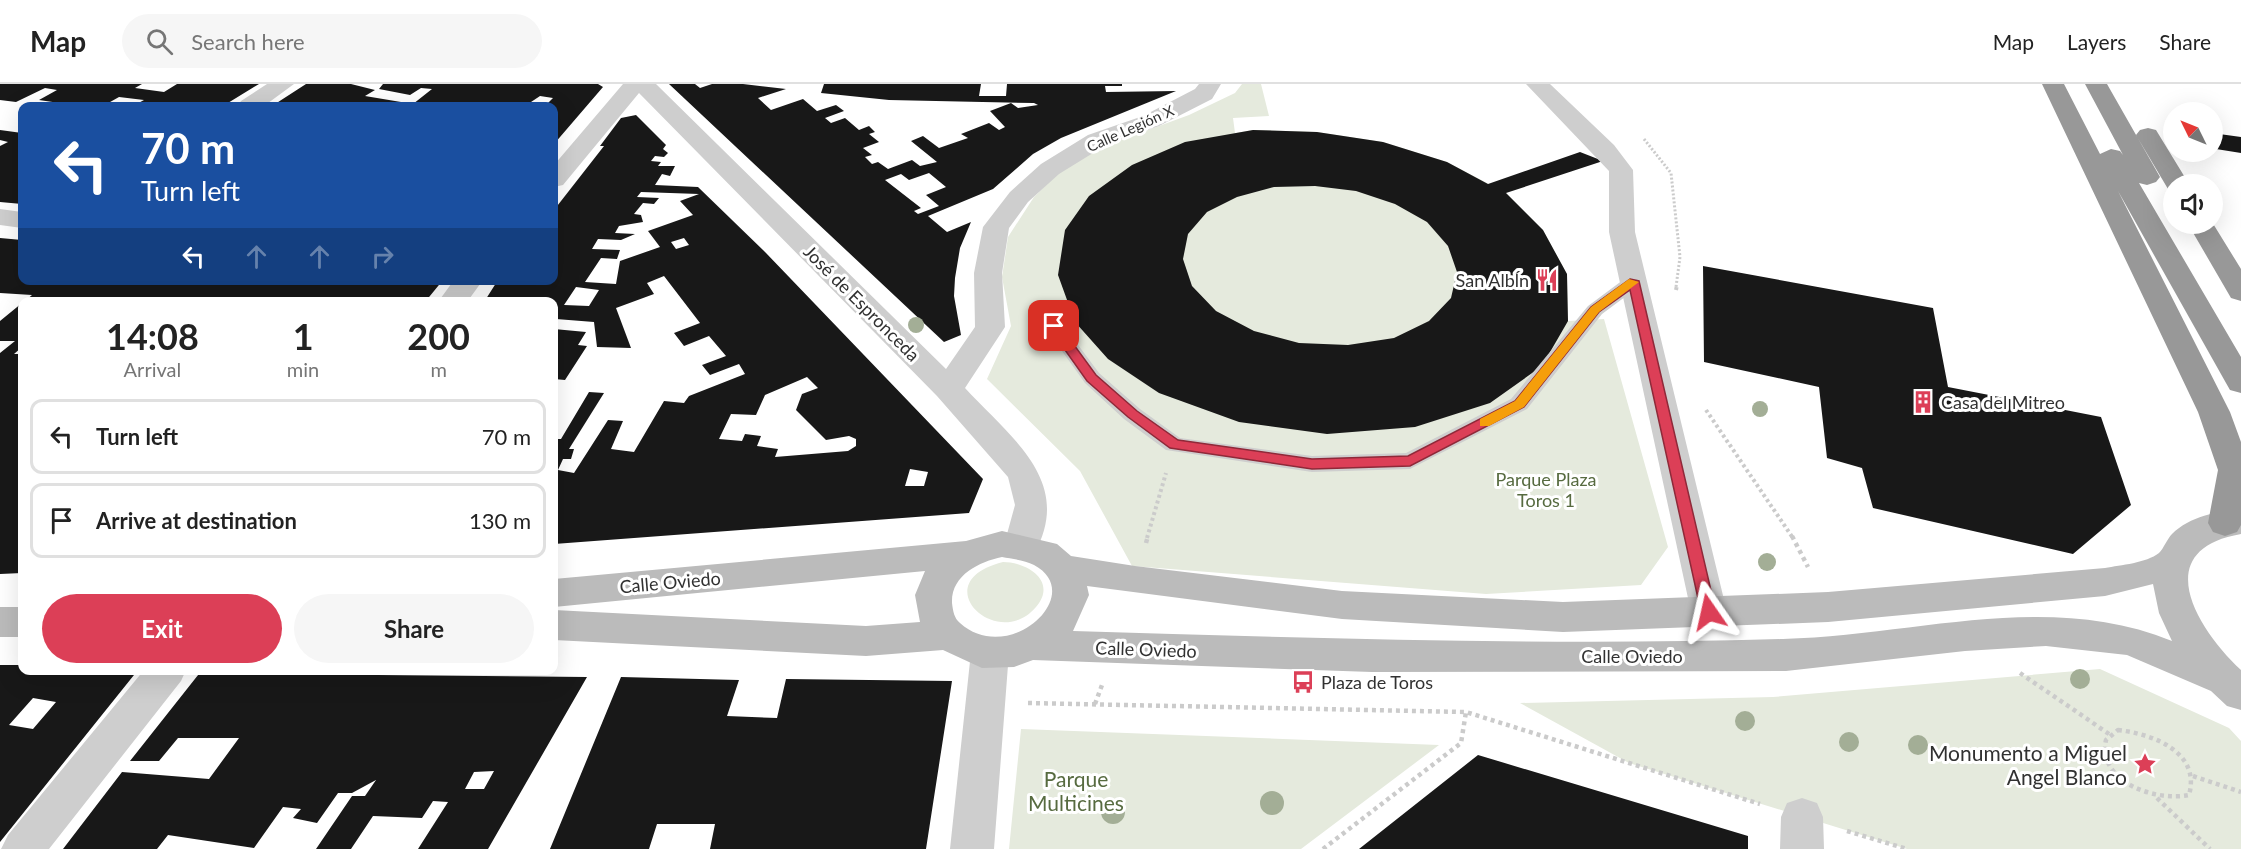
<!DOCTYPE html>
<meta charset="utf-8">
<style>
body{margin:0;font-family:Lato,sans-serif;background:#f6f6f6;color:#222;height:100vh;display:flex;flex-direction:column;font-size:22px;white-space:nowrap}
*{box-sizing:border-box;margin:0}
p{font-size:20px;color:#767676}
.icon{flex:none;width:33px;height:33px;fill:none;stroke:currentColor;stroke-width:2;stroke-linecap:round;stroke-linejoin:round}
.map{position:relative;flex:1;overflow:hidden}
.drawer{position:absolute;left:18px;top:213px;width:540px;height:378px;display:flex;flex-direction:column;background:#fff;border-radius:12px;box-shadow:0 6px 24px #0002}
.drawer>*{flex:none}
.top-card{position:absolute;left:18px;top:18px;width:540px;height:183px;border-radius:12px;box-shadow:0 6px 24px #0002;background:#1a4fa0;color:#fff;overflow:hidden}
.needle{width:39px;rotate:313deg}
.controls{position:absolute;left:2163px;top:18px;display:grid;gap:12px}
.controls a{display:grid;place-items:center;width:60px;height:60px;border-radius:50%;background:#fff;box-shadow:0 6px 24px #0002;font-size:30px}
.pin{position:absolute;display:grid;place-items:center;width:51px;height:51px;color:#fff;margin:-26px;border-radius:12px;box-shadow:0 3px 9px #0006}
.me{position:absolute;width:66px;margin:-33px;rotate:349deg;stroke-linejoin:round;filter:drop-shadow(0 0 4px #0008)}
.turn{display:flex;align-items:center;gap:21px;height:126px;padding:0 24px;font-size:27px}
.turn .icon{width:78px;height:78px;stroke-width:2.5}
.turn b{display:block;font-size:42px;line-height:51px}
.lanes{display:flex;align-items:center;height:57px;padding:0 24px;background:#0003;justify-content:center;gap:30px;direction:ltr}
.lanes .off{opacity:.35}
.eta{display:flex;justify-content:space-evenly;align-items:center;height:102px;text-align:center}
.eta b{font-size:36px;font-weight:700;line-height:42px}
.primary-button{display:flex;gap:12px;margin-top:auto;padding:12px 24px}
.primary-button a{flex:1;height:69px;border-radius:36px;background:#dc3f57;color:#fff;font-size:24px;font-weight:700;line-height:69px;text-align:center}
.primary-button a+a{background:#f6f6f6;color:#222}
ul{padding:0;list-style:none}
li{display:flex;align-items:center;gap:18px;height:75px;margin:0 12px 9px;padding:0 12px;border:3px solid #e0e0e0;border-radius:12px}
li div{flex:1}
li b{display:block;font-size:22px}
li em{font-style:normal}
header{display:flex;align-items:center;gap:36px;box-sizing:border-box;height:84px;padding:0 30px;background:#fff;border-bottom:2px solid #e0e0e0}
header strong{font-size:28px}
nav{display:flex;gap:33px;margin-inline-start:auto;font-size:21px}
.search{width:420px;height:54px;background:#f6f6f6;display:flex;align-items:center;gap:15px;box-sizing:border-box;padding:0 21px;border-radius:33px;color:#767676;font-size:22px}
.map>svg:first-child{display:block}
.green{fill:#e5eadd}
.building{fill:#181818;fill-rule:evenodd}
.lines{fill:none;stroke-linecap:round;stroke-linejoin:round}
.path-far2{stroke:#cbcbcb;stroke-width:3;stroke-dasharray:2 2;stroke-linecap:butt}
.path-far1{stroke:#cbcbcb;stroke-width:4;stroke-dasharray:3 3;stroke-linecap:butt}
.path{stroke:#cbcbcb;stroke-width:4.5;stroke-dasharray:4 4;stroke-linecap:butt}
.lane{fill:#cecece;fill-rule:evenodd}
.street{fill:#cecece;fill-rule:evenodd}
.secondary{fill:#bbb;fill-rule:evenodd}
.highway{fill:#989898;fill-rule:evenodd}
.tree{fill:#a3ae96}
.route{fill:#dc3f57;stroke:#8f2939;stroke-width:1.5}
.slow{fill:#f59e0b}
.labels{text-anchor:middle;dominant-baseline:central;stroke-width:6;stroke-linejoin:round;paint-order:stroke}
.far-street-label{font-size:15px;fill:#313131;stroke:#fff}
.poi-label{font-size:18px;fill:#313131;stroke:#fff;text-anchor:start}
.street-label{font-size:18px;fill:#313131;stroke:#fff}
.park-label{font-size:18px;fill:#576b40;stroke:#fff}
.near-poi-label{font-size:21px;fill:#313131;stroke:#fff;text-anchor:end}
.near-park-label{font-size:21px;fill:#576b40;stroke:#fff}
</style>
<header>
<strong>Map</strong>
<div class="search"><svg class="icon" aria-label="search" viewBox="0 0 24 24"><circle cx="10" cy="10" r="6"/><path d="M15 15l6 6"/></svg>Search here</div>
<nav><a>Map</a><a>Layers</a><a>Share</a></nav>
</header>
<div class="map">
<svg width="2241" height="765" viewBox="0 0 2241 765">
<rect width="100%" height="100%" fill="#fff"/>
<path class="green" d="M1242,0H1261L1269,32L1233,34L1235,49L1253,46L1317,48L1383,58L1447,78L1506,109L1543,146L1567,190L1568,237L1604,235L1668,463L1641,501L1486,510L1132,482L1080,387L987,295L1011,242L1002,193L1008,153L1034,113L1061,86L1099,64L1189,31L1235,9Z
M1003,478C1027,478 1058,497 1036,523C997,569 923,498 1003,478Z
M2100,585L2229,644L2241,657V765H1907L1629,679L1520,619L1773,613Z
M1021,645L1439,661L1301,765H1009Z"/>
<path class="building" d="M0,0H142L135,4L164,8L177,0H259L223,22H133L144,16L119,13L103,22H71L73,21L39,16L57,6L45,4L16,18L0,16Z
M306,0H351L375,6L365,12L413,20L432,5L421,4L410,11L379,5L383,0H598L603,3L554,60V22H545L553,14L540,12L525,22H272Z
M669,0H695L700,4L712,0H743L786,5L758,14L771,26L803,15L817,27L836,21L844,27L825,34L831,39L845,34L859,46L869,42L875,48L869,50L879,58L863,64L872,71L865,73L872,80L878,78L888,85L912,76L920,82L937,78L911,57L923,52L939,64L968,54L961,50L989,39L999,46L1005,43L990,27L1011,19L1018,24L1038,21L1034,19L889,16L821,9L824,0H981L979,12H1006L1007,0H1122V2H1105L1106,8L1176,7L1061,54L1033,70L993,105L928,132L947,148L971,138L960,164L955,194L954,212L961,251L944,258ZM929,89L946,103L926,111L939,122L918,130L914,127L921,124L885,96L901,90L909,96Z
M636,31L666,61L663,65L668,69L664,73L655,72L651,77L661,78L658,82H675L670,92L662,90L655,101L698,103L766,169L983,395L969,429L554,460V355H561L589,308L604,309L569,365H574L571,375H563L558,386L574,389L608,336L623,337L611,365L634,368L664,317L684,319L689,312L745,290L739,280L710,291L702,281L726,272L709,252L684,262L674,249L700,239L664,192L647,199L654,210L616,224L631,264L597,263L594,238L556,235L554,239V218H484L498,196H554V126L604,62H600L621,34ZM641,108L699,110L680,117L693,131L648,147L660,163L620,177L616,200L585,198L601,174L617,175L620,166L592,165L598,155L621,156L635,150L615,149L619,142L643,138L641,131L634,130L643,119L654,120L659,114L637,113ZM684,154L689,161L676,165L671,158ZM576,203L599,206L589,222L564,221ZM807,293L818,304L802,310L796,326L826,356L849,352L856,355V362L848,367L775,373L778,365L757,362L761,352L745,350L742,357L719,355L731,330L756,331L765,311ZM910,385L928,388L924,402H905Z
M0,46L22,49V120L0,118V62L8,58L0,56Z
M1253,46L1317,48L1383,58L1447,78L1488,100L1580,68L1603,77L1506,109L1543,146L1567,190L1568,237L1542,282L1490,319L1415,343L1327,350L1239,338L1159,309L1108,275L1075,238L1058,191L1065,146L1089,112L1132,81L1185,58ZM1315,102L1356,107L1395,120L1427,138L1448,162L1457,188L1451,214L1429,237L1394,254L1348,261L1299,259L1254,247L1216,227L1192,202L1183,175L1188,150L1207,128L1237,113L1274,103Z
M2212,49L2241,53V69L2216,65Z
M0,154L22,156V196H443L425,218H24L32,211L0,209Z
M1703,182L1933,224L1948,303L2101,333L2131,421L2073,470L1873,424L1862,384L1827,374L1819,303L1704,278Z
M22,219V236L18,240L22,241V263L14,270H22V489L0,490V269L15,257H0V237Z
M554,245L586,248L578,261L587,262L565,296L554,295Z
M0,581H22V586H138L0,758ZM33,614L56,618L33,645L9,641Z
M202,586H382L378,591L587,593L488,765H418L448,718L433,717L422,734L373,732L351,765H316L352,712H365L376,696L352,709H338L317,739L293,734L301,725L283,723L254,764L168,751L157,765H63L122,688L209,695L239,654H178L159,677H130ZM494,687L484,705H465L474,688Z
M621,593L739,596L727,632L777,634L786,595L952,597L926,765H710L715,740H657L649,765H550Z
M1478,671L1748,752V765H1359Z"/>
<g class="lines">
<path class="path-far2" d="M1644,55L1671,89L1680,173L1676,203"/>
<path class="path-far1" d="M1676,206L1677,201
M1706,326L1793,454
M1147,454L1166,389"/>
<path class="path" d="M1792,452L1808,483
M1146,459L1148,452
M2020,589L2109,650
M1028,619L1466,628L1760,720
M1095,620L1102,601
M2118,646C2153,650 2201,668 2189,711C2156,718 2097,698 2106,656Z
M2193,692L2241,708
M2157,714L2210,765
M1847,747L1907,765
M1323,765L1461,659L1466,628"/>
<path class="lane" d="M1634,191L1644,197L1641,201L1602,230L1527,325L1410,385L1312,388L1166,366L1124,335L1085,299L1044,242L1047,238H1061L1099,289L1140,325L1180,354L1312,372L1406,369L1511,315L1588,222L1627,193Z"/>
<path class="street" d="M267,0H294L264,22H238L241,17Z
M623,0H656L946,285L975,243L974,189L983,143L1010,108L1041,80L1088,51L1143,32L1195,5L1199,0H1221L1212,15L1159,42L1106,61L1059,90L1028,118L1009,144L1002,189L1005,243L965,304C1010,353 1075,397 1034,470L1022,474L1010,470L1004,461L1015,421L1008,393L937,312L639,9L563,101L554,103V81Z
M1526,0H1550L1614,61L1633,86L1635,148L1727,528L1722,538L1709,543L1696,538L1691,528L1609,148V87Z
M0,125L22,128V144L0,141Z
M454,196H483L467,218H438Z
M990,553L1003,557L1009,568L994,765H950L971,568L977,557Z
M144,586H186L181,597L49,765H1L8,751Z
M1802,714L1817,719L1823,733L1824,765H1780L1781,733L1787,719Z"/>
<path class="secondary" d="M2241,424V450C2148,466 2197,545 2241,586V626L2227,622L2211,607L2127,571L2046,562L1965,567L1786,587L1372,588L1033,576L1014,583L982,584L943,566L866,572L554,556V526L866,542L920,538L915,511L925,487L554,523V495L966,457L1002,447L1057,460L1071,472L1135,482L1342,507L1563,518L1828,508L2105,484C2121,481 2146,479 2159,469C2164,464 2167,455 2172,450C2190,432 2217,428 2241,424ZM1002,473C1012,475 1025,476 1034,481C1088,510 1009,583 960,539C954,534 953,527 952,519C951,491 979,478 1002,473ZM2153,500L2159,529L2172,557C2046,506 1914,552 1783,555C1547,562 1310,554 1073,547L1089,511L1087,502L1342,535L1563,548L1828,538L2105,512Z
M0,523H22V553H0Z"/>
<path class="highway" d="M2042,0H2064L2100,70L2111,65L2120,67L2123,71L2085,0H2107L2160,93L2156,98L2147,101L2139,99L2241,273V309L2230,306L2226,299L2118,107L2230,328L2241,358V441L2237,448L2225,452L2213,448L2208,439L2218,386L2198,328Z
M2148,44L2156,46L2189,100H2174V107L2168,105L2136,51L2140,46Z
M2212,138L2241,185V217L2231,214L2188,140Z"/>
</g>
<g class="tree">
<circle cx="916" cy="241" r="8"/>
<circle cx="1760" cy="325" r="8"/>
<circle cx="1767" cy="478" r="9"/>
<circle cx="2080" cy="595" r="10"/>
<circle cx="1745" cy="637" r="10"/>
<circle cx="1849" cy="658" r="10"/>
<circle cx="1918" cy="661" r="10"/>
<circle cx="1272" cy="719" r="12"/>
<circle cx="1113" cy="728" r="12"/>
</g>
<path class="route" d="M1630,195L1639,197L1716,528L1709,534L1701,528L1630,206L1599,228L1524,323L1410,382L1312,385L1170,364L1128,333L1087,297L1048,242L1050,239H1058L1096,291L1137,327L1178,356L1312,375L1408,372L1515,317L1591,223Z"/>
<path class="slow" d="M1629,195L1639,198L1599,228L1524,323L1489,342H1480V335L1515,317L1591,223Z"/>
<defs>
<g id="restaurant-bare" transform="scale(1.8)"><path d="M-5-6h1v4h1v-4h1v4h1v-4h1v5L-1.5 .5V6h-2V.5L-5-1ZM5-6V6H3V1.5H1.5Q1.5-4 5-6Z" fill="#dc3f57" stroke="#fff" stroke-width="2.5" paint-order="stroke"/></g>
<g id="building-bare" transform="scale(1.8)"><path d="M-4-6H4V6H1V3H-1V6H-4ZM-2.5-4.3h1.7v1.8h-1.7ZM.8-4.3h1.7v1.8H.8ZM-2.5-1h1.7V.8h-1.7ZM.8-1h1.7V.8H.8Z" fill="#dc3f57" stroke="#fff" stroke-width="2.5" paint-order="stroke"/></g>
<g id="bus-bare" transform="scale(1.8)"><path d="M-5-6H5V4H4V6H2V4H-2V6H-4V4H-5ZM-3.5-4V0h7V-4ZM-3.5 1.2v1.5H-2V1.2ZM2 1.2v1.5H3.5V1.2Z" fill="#dc3f57" stroke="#fff" stroke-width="2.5" paint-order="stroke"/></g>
<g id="sight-bare" transform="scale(1.8)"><path d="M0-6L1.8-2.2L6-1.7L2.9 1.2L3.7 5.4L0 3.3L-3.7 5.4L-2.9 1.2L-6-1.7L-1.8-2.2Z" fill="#dc3f57" stroke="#fff" stroke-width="2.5" paint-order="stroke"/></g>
</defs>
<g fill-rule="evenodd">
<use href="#restaurant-bare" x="1547" y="196"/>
<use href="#building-bare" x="1923" y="318"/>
<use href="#bus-bare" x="1303" y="598"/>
<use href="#sight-bare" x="2145" y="680"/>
</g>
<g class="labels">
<g class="far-street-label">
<text transform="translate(1130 44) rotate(-24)">Calle Legión X</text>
</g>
<g class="poi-label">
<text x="1529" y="196" text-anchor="end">San Albĺn</text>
<text x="1941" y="318">Casa del Mitreo</text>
<text x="1321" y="598">Plaza de Toros</text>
</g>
<g class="street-label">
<text transform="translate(862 219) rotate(45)">José de Espronceda</text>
<text transform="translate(670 498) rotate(-5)">Calle Oviedo</text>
<text transform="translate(1146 565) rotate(2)">Calle Oviedo</text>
<text x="1632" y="572">Calle Oviedo</text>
</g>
<g class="park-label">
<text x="1546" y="395">Parque Plaza<tspan x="1546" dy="21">Toros 1</tspan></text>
</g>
<g class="near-poi-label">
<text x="2127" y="668">Monumento a Miguel<tspan x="2127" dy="24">Angel Blanco</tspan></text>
</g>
<g class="near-park-label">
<text x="1076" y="694">Parque<tspan x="1076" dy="24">Multicines</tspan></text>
</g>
</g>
</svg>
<div class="controls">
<a><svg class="needle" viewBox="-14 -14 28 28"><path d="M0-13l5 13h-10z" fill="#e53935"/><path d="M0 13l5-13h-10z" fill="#767676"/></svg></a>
<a><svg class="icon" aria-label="sound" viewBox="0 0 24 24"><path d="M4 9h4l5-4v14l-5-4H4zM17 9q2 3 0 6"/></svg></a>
</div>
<div class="pin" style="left:1054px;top:242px;background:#d93025"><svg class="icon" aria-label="arrive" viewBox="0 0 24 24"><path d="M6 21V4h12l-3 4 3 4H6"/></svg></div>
<svg class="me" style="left:1709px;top:528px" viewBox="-20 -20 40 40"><path d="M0-17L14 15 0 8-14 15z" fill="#dc3f57" stroke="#fff" stroke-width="4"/></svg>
<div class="top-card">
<div class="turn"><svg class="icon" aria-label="left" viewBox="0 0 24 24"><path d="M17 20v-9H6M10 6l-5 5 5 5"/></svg><div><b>70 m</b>Turn left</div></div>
<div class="lanes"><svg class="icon" aria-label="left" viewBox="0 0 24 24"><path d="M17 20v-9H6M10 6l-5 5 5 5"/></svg><svg class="icon off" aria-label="ahead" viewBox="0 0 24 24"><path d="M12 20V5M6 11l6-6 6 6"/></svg><svg class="icon off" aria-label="ahead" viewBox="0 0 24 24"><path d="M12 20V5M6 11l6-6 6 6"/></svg><svg class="icon off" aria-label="right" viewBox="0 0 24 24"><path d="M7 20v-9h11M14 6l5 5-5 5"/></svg></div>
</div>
<section class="drawer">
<div class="eta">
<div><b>14:08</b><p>Arrival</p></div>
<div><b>1</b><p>min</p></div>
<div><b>200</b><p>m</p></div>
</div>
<ul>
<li><svg class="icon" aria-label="left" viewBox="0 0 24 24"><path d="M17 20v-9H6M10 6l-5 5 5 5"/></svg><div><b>Turn left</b></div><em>70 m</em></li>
<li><svg class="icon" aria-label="arrive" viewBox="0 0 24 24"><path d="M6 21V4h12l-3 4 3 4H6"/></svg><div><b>Arrive at destination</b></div><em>130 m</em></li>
</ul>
<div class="primary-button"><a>Exit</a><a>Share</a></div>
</section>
</div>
